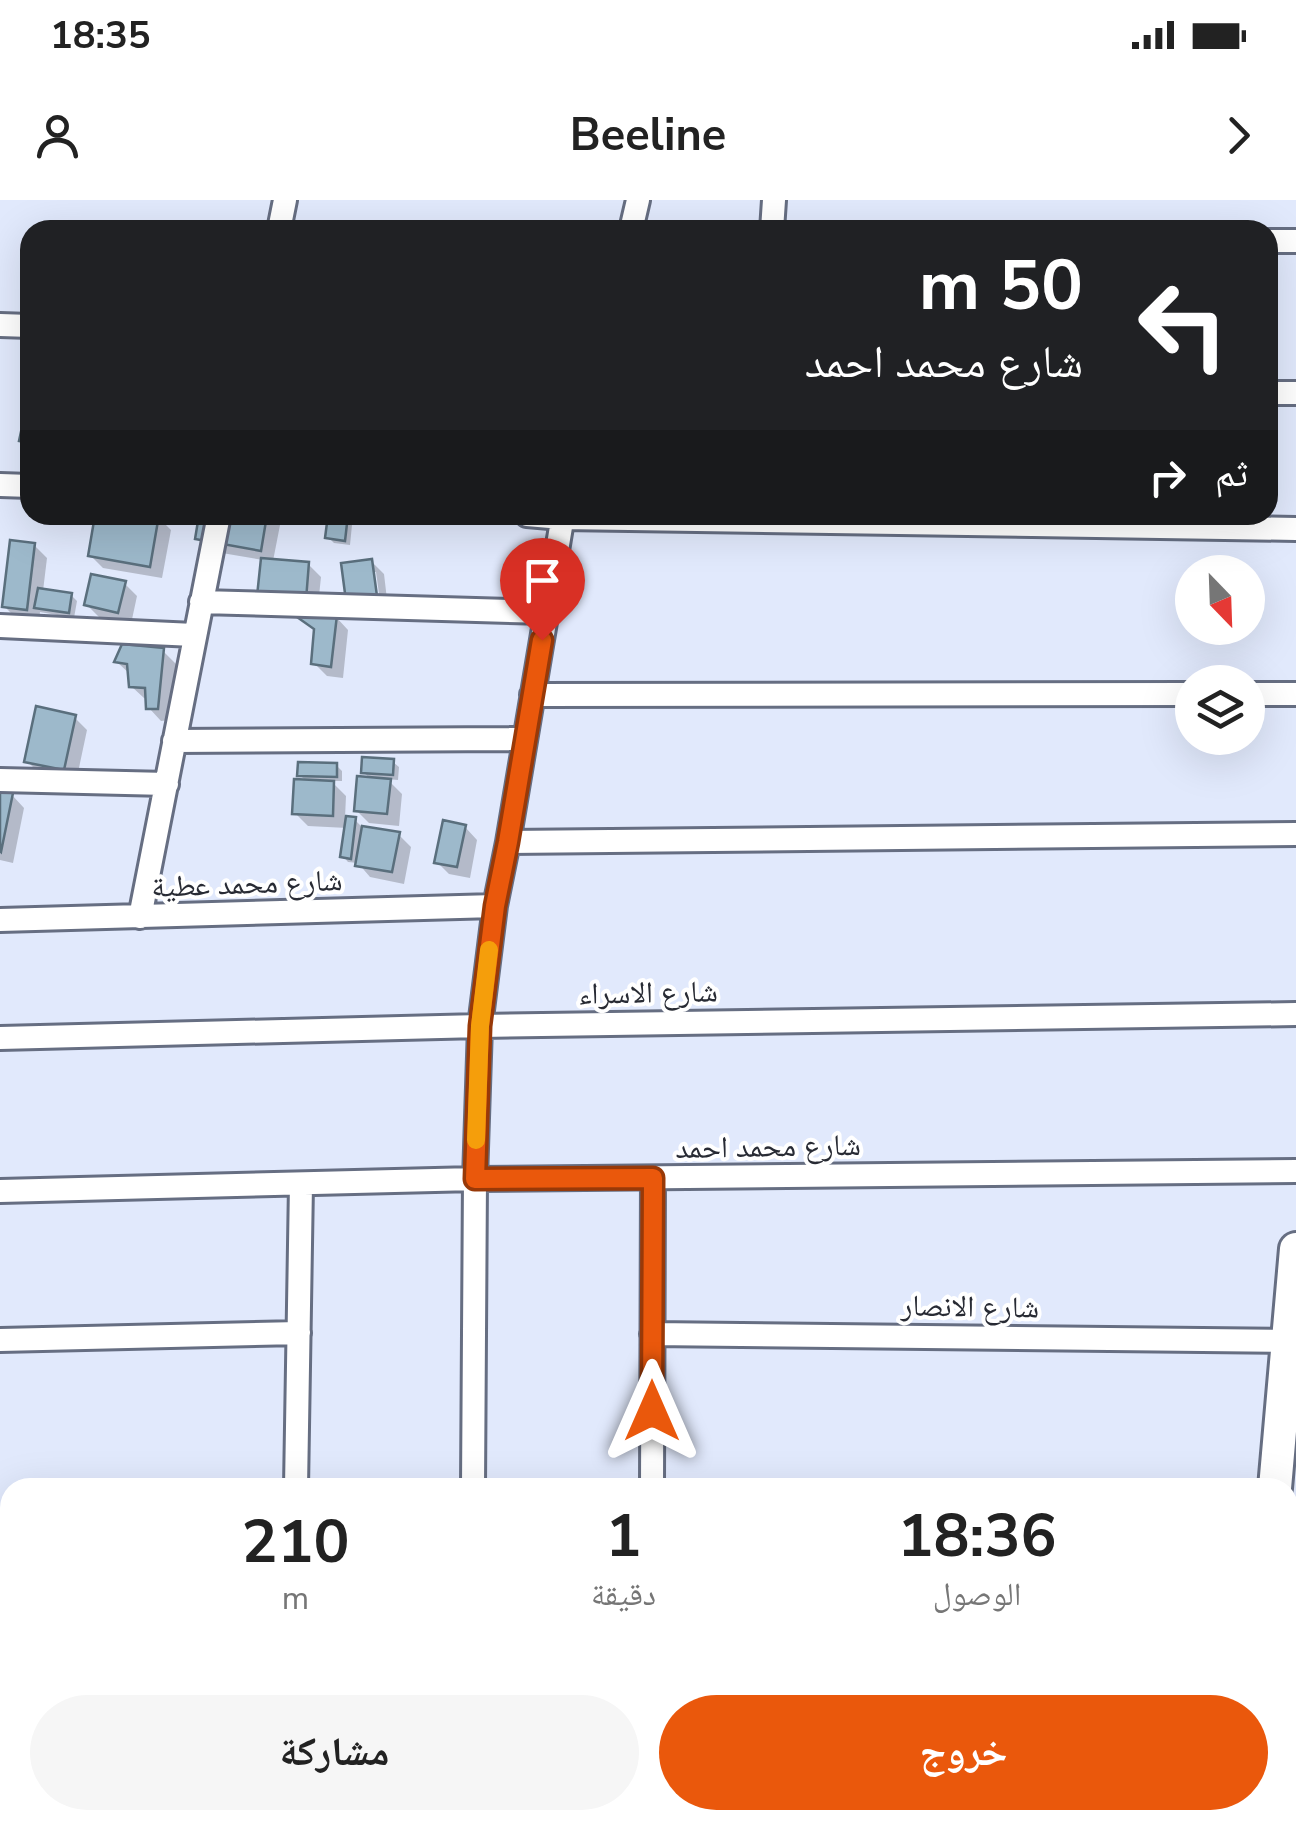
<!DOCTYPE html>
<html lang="ar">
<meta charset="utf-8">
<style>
body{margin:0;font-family:"Nunito Sans","Noto Naskh Arabic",sans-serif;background:#f6f6f6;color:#222;direction:rtl;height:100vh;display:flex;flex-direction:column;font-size:38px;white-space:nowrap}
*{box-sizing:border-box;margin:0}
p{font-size:32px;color:#767676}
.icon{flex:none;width:55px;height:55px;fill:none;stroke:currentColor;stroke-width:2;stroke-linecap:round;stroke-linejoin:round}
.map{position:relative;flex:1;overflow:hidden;direction:ltr}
.panel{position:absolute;left:0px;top:1278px;width:1298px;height:352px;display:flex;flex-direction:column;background:#fff;border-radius:30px 30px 0 0;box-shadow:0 10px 40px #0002;direction:rtl}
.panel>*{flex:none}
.guide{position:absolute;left:20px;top:20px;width:1258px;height:305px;border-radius:30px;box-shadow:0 10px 40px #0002;direction:rtl;background:#202124;color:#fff;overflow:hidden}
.needle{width:65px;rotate:157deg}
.fabs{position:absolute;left:1175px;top:355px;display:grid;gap:20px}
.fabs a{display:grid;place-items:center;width:90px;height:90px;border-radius:50%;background:#fff;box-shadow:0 10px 40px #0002;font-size:50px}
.pin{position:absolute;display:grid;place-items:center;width:85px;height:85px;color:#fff;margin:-102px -42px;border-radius:50% 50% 50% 0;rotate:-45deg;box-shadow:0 0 10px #0007}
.pin .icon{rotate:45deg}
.me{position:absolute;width:110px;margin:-55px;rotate:0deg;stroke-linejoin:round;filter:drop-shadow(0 0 8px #0008)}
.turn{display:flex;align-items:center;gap:35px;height:210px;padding:0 30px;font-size:45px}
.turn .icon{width:130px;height:130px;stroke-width:2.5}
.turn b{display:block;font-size:70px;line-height:85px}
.then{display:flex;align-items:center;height:95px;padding:0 30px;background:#0003;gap:20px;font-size:38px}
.eta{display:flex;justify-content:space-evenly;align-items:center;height:170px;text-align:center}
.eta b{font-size:60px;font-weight:700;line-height:70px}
.button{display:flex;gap:20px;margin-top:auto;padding:20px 30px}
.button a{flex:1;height:115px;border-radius:60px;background:#ea580c;color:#fff;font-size:40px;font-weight:700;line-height:115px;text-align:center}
.button a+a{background:#f6f6f6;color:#222}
.status{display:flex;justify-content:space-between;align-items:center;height:70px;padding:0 50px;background:#fff;direction:ltr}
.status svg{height:28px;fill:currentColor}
header{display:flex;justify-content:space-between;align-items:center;height:130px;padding:0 30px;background:#fff;font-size:45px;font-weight:700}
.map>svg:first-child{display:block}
.shadow{fill:#0003;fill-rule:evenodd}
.building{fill:#9db9cb;stroke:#5a6f7d;stroke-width:2.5}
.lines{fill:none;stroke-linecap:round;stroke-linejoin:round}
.street-casing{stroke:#666e82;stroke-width:28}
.secondary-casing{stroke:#666e82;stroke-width:38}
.street{stroke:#fff;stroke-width:22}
.secondary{stroke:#fff;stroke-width:32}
.route-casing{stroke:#983908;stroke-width:25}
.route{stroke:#ea580c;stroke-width:18}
.slow{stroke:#f59e0b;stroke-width:18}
.labels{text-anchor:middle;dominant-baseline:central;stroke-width:8;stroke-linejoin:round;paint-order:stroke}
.street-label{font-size:30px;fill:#282b34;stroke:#fff}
</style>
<div class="status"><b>18:35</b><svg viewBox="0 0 49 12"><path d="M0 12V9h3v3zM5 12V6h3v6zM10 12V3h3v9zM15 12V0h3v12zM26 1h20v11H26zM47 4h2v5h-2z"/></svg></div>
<header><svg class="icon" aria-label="forward" viewBox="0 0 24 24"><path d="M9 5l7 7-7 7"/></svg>Beeline<svg class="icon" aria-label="person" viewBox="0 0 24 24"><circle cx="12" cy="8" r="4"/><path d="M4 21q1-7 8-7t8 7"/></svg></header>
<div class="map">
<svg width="1296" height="1628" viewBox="0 0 1296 1628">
<rect width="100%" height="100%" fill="#e1e9fc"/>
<path class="shadow" d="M97,315L158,317L171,330L162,378L103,368L90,355Z
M201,315H276L281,320L273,361L308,364L321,377L317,415L336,417L348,430L343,478L327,476L314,463L316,432L290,409L263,360L210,351L197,338Z
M331,315H353L350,345L334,343L328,337Z
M34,345L47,358L43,391L71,395L77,401L74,418L40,412L39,422L17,419L4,406Z
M371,361L384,374L388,408L361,412L348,400L343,365ZM371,372H376L381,408L376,409Z
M124,383L137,396L131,424L99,417L87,405Z
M163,451L176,464L170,520L161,521L149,508L148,499L144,498L131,486V475L117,462Z
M74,517L87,530L76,582L40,574L27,561Z
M393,562L399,567L398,580L387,579L402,594L399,626L369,623L356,610L371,579L363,572Z
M336,565L342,571V581H331L346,596L345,618L355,620L361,626V628L399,635L411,647L404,684L370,677L358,663L348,662L343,656L347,628L308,626L295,613L307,582L300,575Z
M0,593L12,595L24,608L13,663L0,660Z
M465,627L477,640L470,678L449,674L437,662Z"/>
<path class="building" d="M28,199L30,200V243L19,241Z
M95,315H159L150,367L88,356Z
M199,315H267L261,351L195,339Z
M328,315H348L345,341L325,338Z
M10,340L35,343L27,410L2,407Z
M261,358L309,362L306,400L257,396Z
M372,359L377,396L346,401L341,363Z
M91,374L126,381L118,413L84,405Z
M38,388L72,393L69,413L34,408Z
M287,410L337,415L331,467L311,464L314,429Z
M122,444L164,448L158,509H146L145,488L129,487L127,464L114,462Z
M36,506L76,515L64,570L24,562Z
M362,557L394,559L393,575L361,573Z
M298,562L337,563V577L297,576Z
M357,576L391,579L387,614L354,611Z
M294,579L334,581L333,616L292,614Z
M0,590L13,593L1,652L0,651Z
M346,616L356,617L351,659L340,657Z
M443,620L466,625L457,667L434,663Z
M362,626L400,632L392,672L355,666Z"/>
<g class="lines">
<g class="street-casing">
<path id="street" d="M279,30L285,0
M631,30L638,0
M772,30L774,0
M1268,41H1296
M0,125L30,126
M1268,193H1296
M0,285L30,286
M527,315L562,318L1296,329
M201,402L546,412
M0,426L194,435
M1248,494H1296
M532,495L1192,494
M174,541L524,539
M0,580L167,584
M508,642L1296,634
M140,717L219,315
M0,720L495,706
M0,838L480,826L1296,814
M0,991L475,979L1296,971
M652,1134L1288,1141
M0,1140L299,1133
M296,1288L301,984
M473,1288L475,979L480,826L495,706L508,642L563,315
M652,1288L653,978
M1288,1554H1296
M12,1628V1620
M459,1628V1620
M974,1628V1620"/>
</g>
<g class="secondary-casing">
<path id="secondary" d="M1275,1288L1296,1049
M1288,1329L1296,1328
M0,1338H10
M1288,1468L1296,1414
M1238,1628L1239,1620
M1268,1628L1269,1620"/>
</g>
<use href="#street" class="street"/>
<use href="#secondary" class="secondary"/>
</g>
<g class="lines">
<g class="route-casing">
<path id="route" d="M542,440L508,642L495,706L480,826L475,979L653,978L652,1211"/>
</g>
<use href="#route" class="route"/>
<path class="slow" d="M476,940L480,826L489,750"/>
</g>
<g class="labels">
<g class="street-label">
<text transform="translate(247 684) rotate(-2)">شارع محمد عطية</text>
<text transform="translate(648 793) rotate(-1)">شارع الاسراء</text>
<text transform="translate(768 947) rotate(-1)">شارع محمد احمد</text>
<text transform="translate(970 1107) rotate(1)">شارع الانصار</text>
</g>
</g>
</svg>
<div class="fabs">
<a><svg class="needle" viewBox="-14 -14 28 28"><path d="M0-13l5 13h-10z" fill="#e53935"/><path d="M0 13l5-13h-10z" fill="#767676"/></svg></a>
<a><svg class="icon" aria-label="layers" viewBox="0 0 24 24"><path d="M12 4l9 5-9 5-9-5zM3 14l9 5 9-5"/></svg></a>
</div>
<div class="pin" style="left:542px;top:440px;background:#d93025"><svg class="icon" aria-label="arrive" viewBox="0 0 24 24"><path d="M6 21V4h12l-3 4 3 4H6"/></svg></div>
<svg class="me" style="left:652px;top:1211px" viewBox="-20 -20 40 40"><path d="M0-17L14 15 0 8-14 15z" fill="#ea580c" stroke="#fff" stroke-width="4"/></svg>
<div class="guide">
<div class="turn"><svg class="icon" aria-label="left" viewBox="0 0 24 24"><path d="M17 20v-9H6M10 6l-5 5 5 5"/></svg><div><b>50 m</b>شارع محمد احمد</div></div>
<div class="then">ثم<svg class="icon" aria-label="right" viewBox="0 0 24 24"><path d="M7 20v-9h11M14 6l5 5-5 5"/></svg></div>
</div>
<section class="panel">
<div class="eta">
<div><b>18:36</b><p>الوصول</p></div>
<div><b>1</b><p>دقيقة</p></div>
<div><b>210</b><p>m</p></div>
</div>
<div class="button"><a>خروج</a><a>مشاركة</a></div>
</section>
</div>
